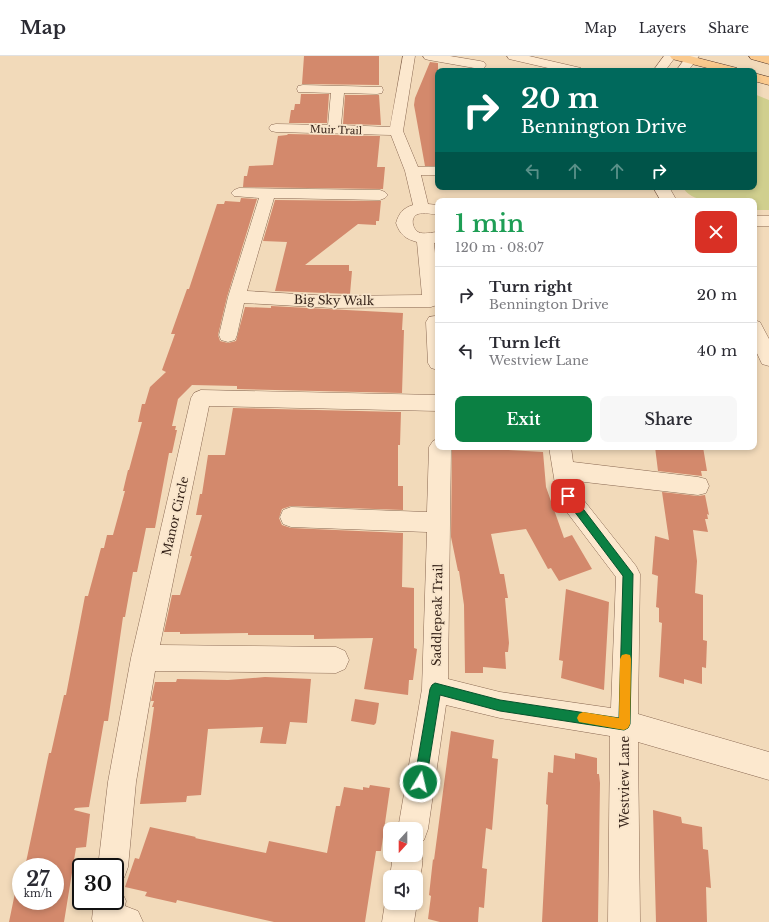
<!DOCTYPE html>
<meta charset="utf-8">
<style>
body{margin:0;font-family:"Libre Baskerville",serif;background:#f7f7f7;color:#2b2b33;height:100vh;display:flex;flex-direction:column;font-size:15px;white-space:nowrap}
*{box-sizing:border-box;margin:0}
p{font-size:13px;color:#7c7c81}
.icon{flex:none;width:22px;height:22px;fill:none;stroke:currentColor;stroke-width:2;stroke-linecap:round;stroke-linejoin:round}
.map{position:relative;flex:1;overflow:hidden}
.sheet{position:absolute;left:435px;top:142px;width:322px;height:252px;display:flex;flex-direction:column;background:#fff;border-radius:8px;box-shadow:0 2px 6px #0003}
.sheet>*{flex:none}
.guide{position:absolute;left:435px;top:12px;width:322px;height:122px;border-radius:8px;box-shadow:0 2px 6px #0003;background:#00695c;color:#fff;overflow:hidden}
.needle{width:26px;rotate:201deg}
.tools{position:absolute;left:383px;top:766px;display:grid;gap:8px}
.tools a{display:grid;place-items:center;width:40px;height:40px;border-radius:8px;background:#fff;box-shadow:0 2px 6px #0003;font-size:20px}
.speed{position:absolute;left:12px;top:802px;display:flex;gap:8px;font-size:20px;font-weight:700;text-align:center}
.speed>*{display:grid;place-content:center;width:52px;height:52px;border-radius:50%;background:#fff;box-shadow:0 2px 6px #0003;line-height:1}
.speed small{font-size:10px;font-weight:400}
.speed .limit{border:2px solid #111;border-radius:6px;background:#fff;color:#111}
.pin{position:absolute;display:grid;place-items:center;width:34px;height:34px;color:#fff;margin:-17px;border-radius:8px;box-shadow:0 2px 6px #0006}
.me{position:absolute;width:44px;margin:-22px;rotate:9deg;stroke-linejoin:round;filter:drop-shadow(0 0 3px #0008)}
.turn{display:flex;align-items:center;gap:14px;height:84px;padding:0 20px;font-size:18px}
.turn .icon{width:52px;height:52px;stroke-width:2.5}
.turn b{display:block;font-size:28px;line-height:34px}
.lanes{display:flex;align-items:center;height:38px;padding:0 20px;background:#0003;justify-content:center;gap:20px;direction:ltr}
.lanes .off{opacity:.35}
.round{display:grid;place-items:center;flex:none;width:42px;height:42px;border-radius:8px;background:#f7f7f7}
.summary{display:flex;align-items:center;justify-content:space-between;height:68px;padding:0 20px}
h1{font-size:24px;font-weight:600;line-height:30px;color:#1e9e55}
.button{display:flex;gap:8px;margin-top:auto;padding:8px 20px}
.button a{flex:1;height:46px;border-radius:8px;background:#0b8043;color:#fff;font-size:16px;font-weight:600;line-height:46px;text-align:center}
.button a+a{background:#f7f7f7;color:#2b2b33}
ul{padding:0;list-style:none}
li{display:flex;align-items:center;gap:12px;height:56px;padding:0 20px;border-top:1px solid #e1e1e2}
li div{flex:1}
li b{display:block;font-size:15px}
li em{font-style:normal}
header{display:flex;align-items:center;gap:24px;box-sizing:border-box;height:56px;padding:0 20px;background:#fff;border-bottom:1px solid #e1e1e2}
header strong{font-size:19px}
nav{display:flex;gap:22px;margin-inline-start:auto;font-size:14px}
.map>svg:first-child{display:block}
.green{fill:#d0cf8e}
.building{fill:#d3896c}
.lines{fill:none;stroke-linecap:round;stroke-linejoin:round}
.minor-casing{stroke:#8a6953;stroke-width:1}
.major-casing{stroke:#573828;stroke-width:1}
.minor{fill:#fce8ce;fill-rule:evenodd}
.major{fill:#fac98d;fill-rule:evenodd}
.route{fill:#0b8043;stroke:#07532c}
.slow{fill:#f59e0b}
.labels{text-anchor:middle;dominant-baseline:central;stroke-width:3.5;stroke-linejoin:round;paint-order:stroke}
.far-street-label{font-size:10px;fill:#37241a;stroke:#f8e5cb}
.street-label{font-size:12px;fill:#37241a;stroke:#f8e5cb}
</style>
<header>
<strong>Map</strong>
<nav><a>Map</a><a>Layers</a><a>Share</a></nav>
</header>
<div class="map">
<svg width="769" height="866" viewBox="0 0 769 866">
<rect width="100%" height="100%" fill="#f2daba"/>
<path class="green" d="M754,38L769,44V154H754V145C736,145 692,151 683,131H754Z"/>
<path class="building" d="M304,0H379V29L302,28Z
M430,6L438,7V110H425L414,49L415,42Z
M301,38H329L327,67H289L291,54H294L295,48H300Z
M345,39H379L381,69L343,68Z
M288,78L380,80L377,111H385L383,133L243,131L244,120H247L249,110L273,109L278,80L287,79Z
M241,142L257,143L227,241L218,279L220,285L228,287L236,285L245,251L271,252V250L403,257L402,274H404L402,337L237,333V330L192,329L178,343L172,370H176L175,374H177L172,397H169L155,472H146L137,516H133L125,561H123L108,665H104L89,751L75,752L74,754L90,758L86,791L76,792L64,866H9L16,832L21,831V845H55V811H25L49,697H51L64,639H66L85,540H88L101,492H104L107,479H113L125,435H123L128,414H129L142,366H138L142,348H145L150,331L166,316L162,314L175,278H171L187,233H189L217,148H224L225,145L240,146Z
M275,144L381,145L379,165H376V169L358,168L305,209H349V215H352L350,238L275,235L287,186L263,185Z
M233,352L401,356L400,389H398V430H403V454L291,450L282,453L279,462L282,469L291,472L403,477L402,531L414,532V592L417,593L413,624H409L408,639L364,633L373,582L314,583V579H248V577L180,578V576H164L172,539H180L192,500H190L202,459H196L200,438H202L208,399H225Z
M452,391H477V392L543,396L546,431L564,482L572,479L592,513L559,525L551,512L548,513L526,473L491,478L500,518H504L508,542H505L509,587L508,596H505L506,613L483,611V617H465L464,549L459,515H458L451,481Z
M655,391H703L707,415H701L702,420L658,415Z
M662,436L698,440L705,439L709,459L707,458L708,463H705L708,476L693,474L697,505L695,537L703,539V584L707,585L706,612L702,611V628L684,623V628L659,621L662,567L659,566V552L656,551L658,520L652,518L655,480L669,484Z
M566,533L609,546L604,634L561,622L563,605L559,604Z
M265,621L311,623L307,667L290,666L286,688L260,687L263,671L208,673L201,739L187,740L186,746L140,748L154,651H152L154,645H151L155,626H176L177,623L228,624Z
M355,643L379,647L376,667L374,669L351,665Z
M451,675L494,684L492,702L498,703L492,774L486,772L482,812L487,813L484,852L479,851L478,866H440L428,863L431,840L429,839L433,803L434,804Z
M575,697L597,702V718H599L600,727L598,866H542L548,749L546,748L548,716L553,717L554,699L575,703Z
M370,729L390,732L381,795H376L365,866H274L177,844L176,847L145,840L147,836L125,831L135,802L139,803L150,771L196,781L195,782L266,797L269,785L327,797L336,750H340L344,731L363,734V731L369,732Z
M653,754L681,761L682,767L702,771L703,793L708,794L711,832L706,831L707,866H656Z"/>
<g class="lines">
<g class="minor-casing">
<path id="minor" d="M403,0H415L403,75L418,111H438V119H421L428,148L438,149V159C432,158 424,156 418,158C410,161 412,172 418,176C424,179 432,176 438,176V186L434,187L438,228L437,249L431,251L332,252L244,247L237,279L235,284L228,286L221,284L219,279L228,241L259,142L234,140L231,137L234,134L239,132L380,134L385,136L388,139L385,142L380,144L274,142L247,235L332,240L422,239L417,186C406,183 400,179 396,167C399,157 403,152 413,149L405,115L391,79L276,76L271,75L269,72L271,69L276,68L328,69L331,37L298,36L297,33L298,30L303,29L382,31L383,34L382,37L377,38L344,37L341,69L390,71Z
M423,0H450L480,5L484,6L486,9L484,12L480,13L429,4L425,3Z
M507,0H529L581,12L583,15H561L509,3Z
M664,0H676L665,15H653Z
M687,0H699L688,15H676Z
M653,131H669L677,145H661Z
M754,160H769V170H754Z
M435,260H438V314L431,312L428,307L426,266L429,261Z
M754,264L760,266L769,283V310L762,308L754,291Z
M201,334L438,339V355L209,350L160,589L336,591L345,595L349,604L345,613L336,617L155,615L136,726L128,811L124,822L115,825V811H98L108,726L131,602L191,342L194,337Z
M438,383V391H451L448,623L500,636L611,652L616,521L560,447L557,440L549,391H571L573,406L698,421L706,423L709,430L706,437L698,439L576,425L578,437L636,510L640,518L638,658L769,696V724L638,686L640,866H608L610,680L500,662L446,649L428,773L424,784L416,787V773H398L422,633L427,476L291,471L283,468L280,461L283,454L291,451L427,456L429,391L433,385Z
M416,787L419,788C425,803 422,817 416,832V821H390L393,799H416Z
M115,831L121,834L126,845L125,850L138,855L143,866H93L92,863L94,845H115Z
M390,836V847H416V845L417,847L414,866H382L385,847Z"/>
</g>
<g class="major-casing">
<path id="major" d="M670,0H690L737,12L739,15H719L672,3Z
M749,0H769V8L751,3Z
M754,17L769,21V29L754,25Z"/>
</g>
<use href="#minor" class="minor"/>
<use href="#major" class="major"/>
</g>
<path class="route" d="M568,436L571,437L633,518L630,668L628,672L624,674L500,655L440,639L426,726L424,730L420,732L416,730L414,726L430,633L432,629L435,627L500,644L619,662L623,520L565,443L563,440L565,437Z"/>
<path class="slow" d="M626,598L630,599L631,603L630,668L628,672L624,674L579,666L577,662L579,658L583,656L619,662L620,603L622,599Z"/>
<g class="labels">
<g class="far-street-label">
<text transform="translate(336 74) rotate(2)">Muir Trail</text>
</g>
<g class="street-label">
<text transform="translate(334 244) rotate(1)">Big Sky Walk</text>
<text transform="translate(175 460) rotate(-77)">Manor Circle</text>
<text transform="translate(437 559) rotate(-89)">Saddlepeak Trail</text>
<text transform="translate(624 726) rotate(-90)">Westview Lane</text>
</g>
</g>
</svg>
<div class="tools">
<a><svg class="needle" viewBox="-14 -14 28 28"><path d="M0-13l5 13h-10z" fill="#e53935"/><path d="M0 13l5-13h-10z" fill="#7c7c81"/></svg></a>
<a><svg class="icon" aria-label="sound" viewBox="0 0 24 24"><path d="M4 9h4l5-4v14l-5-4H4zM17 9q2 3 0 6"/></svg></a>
</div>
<div class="speed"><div>27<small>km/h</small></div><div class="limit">30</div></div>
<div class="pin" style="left:568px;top:440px;background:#d93025"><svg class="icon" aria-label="arrive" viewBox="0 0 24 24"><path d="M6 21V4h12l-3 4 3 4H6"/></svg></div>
<svg class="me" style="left:420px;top:726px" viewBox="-20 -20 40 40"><circle r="17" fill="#0b8043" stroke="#fff" stroke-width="3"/><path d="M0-11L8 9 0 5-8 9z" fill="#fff"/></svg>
<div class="guide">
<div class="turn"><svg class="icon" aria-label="right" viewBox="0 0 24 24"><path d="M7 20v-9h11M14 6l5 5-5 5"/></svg><div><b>20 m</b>Bennington Drive</div></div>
<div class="lanes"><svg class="icon off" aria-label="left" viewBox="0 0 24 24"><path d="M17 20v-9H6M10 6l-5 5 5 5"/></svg><svg class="icon off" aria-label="ahead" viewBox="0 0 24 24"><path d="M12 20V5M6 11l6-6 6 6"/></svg><svg class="icon off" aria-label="ahead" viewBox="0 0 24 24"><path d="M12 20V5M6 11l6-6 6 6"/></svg><svg class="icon" aria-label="right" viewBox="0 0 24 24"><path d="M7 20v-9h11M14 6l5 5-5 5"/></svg></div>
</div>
<section class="sheet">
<div class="summary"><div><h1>1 min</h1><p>120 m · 08:07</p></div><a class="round" style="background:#d93025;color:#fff"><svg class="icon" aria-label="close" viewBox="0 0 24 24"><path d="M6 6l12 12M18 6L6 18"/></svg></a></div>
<ul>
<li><svg class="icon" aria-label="right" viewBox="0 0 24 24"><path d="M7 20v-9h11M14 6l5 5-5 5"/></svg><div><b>Turn right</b><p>Bennington Drive</p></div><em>20 m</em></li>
<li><svg class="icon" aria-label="left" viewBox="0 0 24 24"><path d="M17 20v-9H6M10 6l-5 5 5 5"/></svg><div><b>Turn left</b><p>Westview Lane</p></div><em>40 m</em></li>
</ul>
<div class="button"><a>Exit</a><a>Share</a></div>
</section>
</div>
